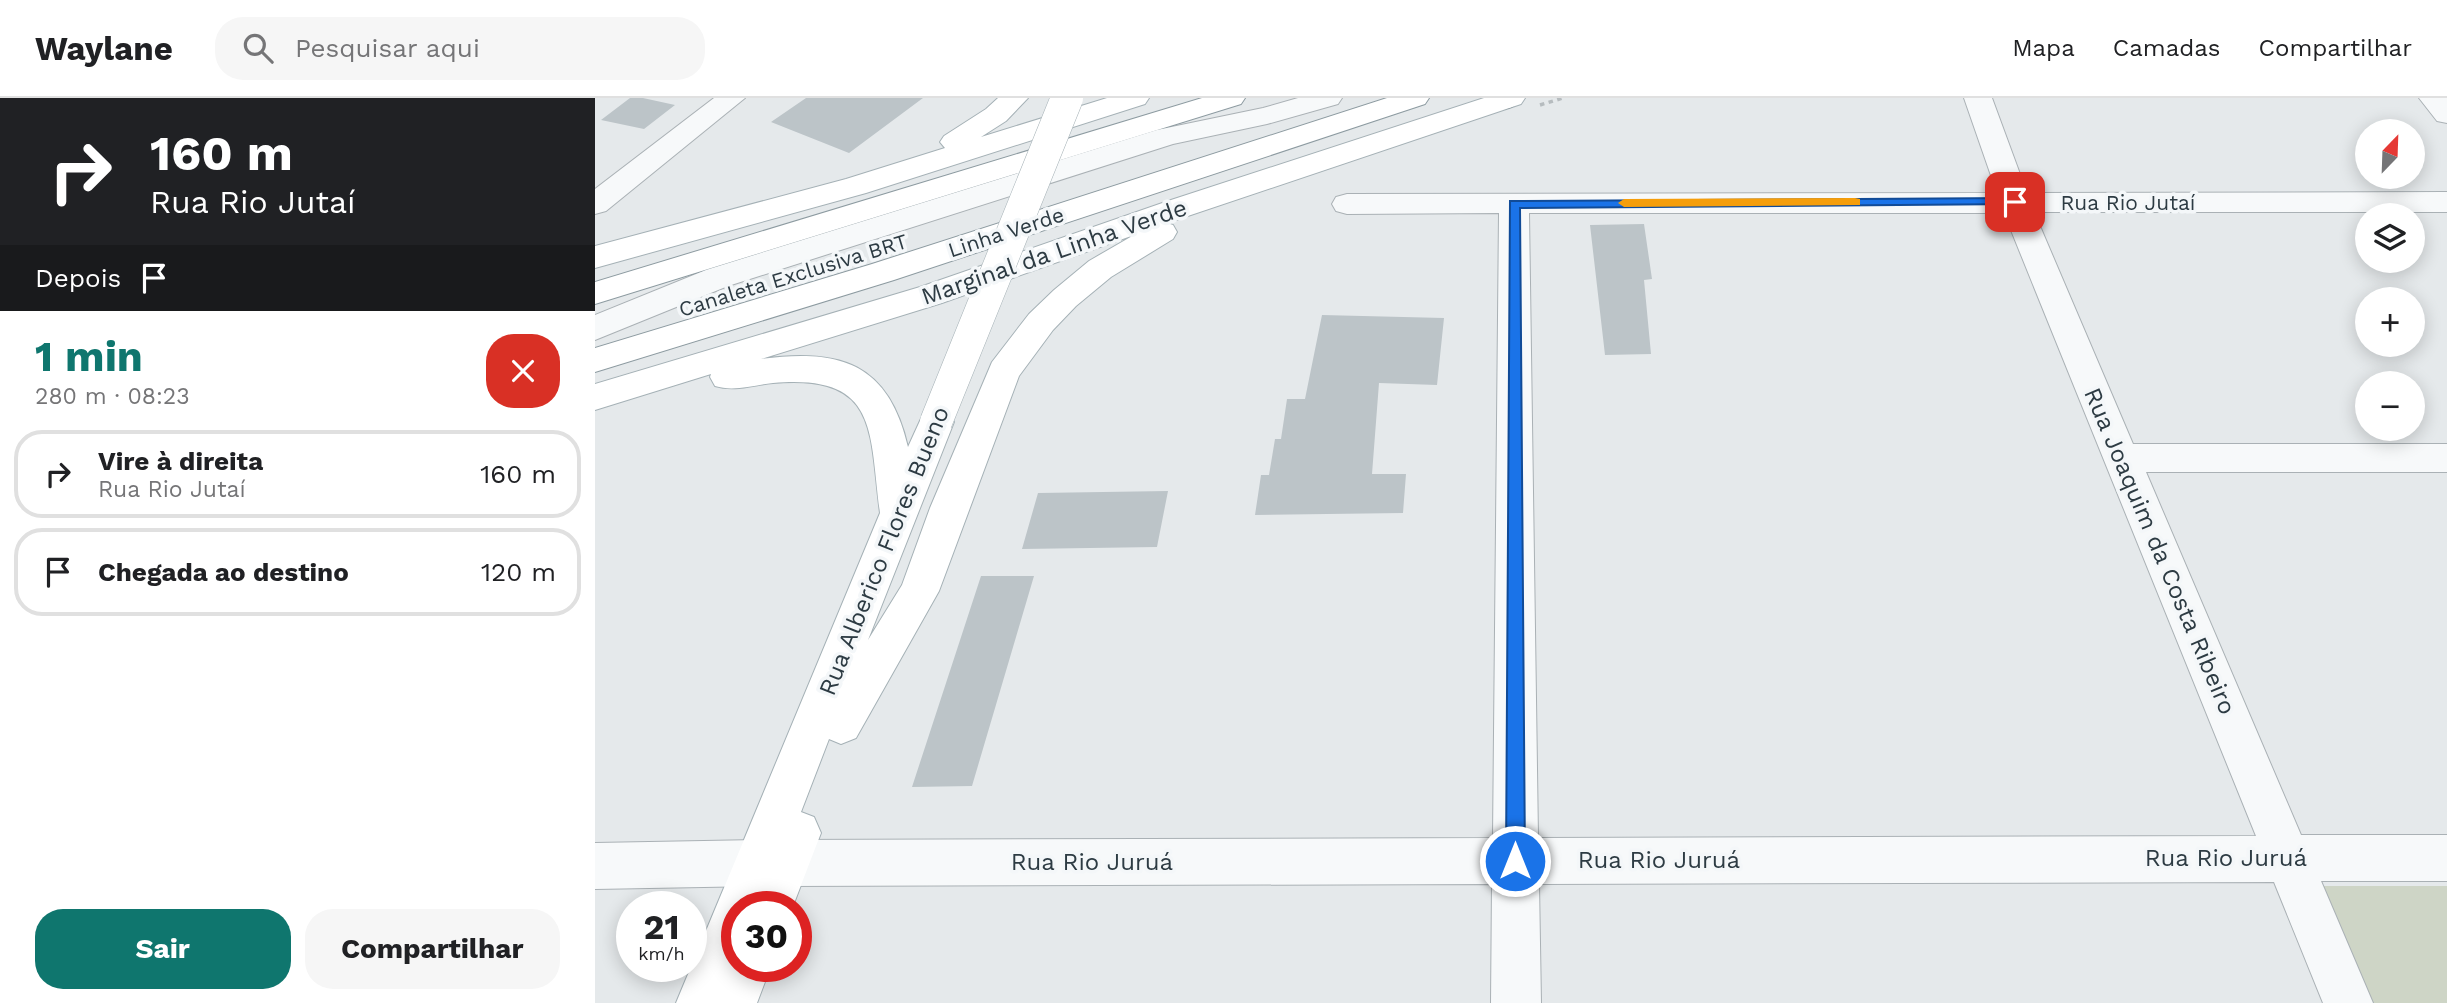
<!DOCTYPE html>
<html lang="pt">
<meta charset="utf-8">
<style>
body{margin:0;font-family:"Work Sans",sans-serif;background:#f6f6f6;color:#202124;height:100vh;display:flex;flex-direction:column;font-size:26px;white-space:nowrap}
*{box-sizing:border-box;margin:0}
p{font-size:23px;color:#757577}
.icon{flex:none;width:38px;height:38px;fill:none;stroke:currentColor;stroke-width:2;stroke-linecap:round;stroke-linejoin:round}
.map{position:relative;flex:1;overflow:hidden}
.drawer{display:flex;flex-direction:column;background:#fff;width:595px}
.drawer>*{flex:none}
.guide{background:#202124;color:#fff;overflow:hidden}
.needle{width:46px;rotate:23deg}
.buttons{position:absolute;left:1760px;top:21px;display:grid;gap:14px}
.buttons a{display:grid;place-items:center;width:70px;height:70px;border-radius:50%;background:#fff;box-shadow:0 4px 18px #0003;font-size:35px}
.speed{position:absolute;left:21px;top:793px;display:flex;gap:14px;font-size:35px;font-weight:700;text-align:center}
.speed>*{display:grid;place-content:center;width:91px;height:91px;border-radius:50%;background:#fff;box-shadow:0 4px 18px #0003;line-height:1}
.speed small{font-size:18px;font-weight:400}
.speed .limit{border:10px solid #d22;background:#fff;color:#111}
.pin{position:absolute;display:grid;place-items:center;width:60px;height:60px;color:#fff;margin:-30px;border-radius:14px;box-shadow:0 4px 10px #0006}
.me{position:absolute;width:77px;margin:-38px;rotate:0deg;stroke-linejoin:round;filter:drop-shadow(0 0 5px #0008)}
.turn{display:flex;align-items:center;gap:24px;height:147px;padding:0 35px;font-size:32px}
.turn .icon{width:91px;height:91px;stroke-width:2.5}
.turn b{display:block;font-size:49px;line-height:60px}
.then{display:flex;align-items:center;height:66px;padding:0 35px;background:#0003;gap:14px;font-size:26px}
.round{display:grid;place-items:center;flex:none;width:74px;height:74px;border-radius:28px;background:#f6f6f6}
.overview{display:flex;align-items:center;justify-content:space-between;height:119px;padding:0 35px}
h1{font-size:42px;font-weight:700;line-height:52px;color:#0f766e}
.action{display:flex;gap:14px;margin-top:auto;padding:14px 35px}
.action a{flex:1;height:80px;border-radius:28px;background:#0f766e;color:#fff;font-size:28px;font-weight:700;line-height:80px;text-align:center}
.action a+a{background:#f6f6f6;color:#202124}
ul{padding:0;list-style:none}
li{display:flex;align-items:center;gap:21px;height:88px;margin:0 14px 10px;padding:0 21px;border:4px solid #e0e0e0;border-radius:28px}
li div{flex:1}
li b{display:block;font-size:26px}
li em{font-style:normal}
header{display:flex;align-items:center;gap:42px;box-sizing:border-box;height:98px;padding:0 35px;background:#fff;border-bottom:2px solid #e0e0e0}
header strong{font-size:33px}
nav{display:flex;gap:38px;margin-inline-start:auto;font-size:24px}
.search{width:490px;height:63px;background:#f6f6f6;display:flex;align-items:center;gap:18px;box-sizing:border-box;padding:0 24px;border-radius:28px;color:#757577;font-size:26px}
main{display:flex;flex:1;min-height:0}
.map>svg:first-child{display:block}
.green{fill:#ced5c6}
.building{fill:#bcc4c8}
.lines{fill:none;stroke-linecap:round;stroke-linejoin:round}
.minor-casing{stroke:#aab1b5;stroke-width:2}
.major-casing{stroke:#a5b1b6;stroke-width:2}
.highway-casing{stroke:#8d9ba1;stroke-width:2}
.path{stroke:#b6bcbf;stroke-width:3.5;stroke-dasharray:4.5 4.5;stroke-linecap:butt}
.minor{fill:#f7f9fa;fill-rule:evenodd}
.major{fill:#fff;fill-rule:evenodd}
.highway{fill:#fff;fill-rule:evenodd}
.major-bridge-casing{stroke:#a5b1b6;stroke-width:33;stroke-linecap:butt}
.major-bridge{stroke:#fff;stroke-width:32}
.route{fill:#1a73e8;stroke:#114b97;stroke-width:2}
.slow{fill:#f59e0b}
.labels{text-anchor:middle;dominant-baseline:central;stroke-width:7;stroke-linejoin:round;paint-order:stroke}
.far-street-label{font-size:21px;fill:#2d3b43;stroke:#f4f7f9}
.street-label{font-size:24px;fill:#2d3b43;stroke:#f4f7f9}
</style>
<header>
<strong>Waylane</strong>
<div class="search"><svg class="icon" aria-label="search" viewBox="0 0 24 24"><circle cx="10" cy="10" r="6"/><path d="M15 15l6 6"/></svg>Pesquisar aqui</div>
<nav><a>Mapa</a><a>Camadas</a><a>Compartilhar</a></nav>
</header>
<main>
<section class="drawer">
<div class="guide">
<div class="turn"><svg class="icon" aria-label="right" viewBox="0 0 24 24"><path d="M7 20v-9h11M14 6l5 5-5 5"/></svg><div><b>160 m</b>Rua Rio Jutaí</div></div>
<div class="then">Depois<svg class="icon" aria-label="arrive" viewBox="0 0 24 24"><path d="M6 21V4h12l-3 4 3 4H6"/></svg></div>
</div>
<div class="overview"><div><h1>1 min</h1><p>280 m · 08:23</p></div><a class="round" style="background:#d93025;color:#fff"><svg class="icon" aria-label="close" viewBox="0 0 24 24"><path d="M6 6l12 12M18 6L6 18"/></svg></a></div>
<ul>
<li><svg class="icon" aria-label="right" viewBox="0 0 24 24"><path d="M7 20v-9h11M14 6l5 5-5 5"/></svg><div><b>Vire à direita</b><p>Rua Rio Jutaí</p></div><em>160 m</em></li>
<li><svg class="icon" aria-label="arrive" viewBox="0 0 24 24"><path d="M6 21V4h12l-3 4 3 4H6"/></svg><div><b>Chegada ao destino</b></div><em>120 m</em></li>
</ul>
<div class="action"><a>Sair</a><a>Compartilhar</a></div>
</section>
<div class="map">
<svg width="1852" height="905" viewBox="0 0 1852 905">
<rect width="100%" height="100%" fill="#e5e9eb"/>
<path class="green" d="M1725,788H1852V905H1775Z"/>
<path class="building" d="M35,0H48L80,7L49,31L6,22Z
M211,0H328L254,55L176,24Z
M1049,126L1057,181L1049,182L1056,256L1010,257L995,127Z
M727,217L849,220L842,287L784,285L777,376H811L808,415L660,417L666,377H674L680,341H686L692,301H710Z
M573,393L562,449L427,451L443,395Z
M386,478H439L377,688L317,689Z"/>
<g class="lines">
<g class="minor-casing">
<path id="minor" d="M119,0H150L11,113L0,116V91Z
M703,0H747L743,6L672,26L578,46L133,188L0,242V217L111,172L562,32L668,10Z
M1369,0H1397L1432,95L1852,94V114H1439L1538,346H1852V374H1551L1706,737H1852V783H1726L1778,905H1728L1679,784L944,786L946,905H896L897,786L192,788L177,782L163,788L0,791V745L163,742L177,748L192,742L898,740L904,115L752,116L741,113L737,106L741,99L752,96L1402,95ZM934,115H1409L1661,738L943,740Z
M1824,0H1852V25L1842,23Z"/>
</g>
<g class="major-casing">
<path id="major" d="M403,0H433L411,23L386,39L512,0H554L550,6L271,95L0,170V148L251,81L350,50L345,44L349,38L391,11Z
M889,0H930L926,6L572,125L578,127L582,134L578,141L516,179L481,208L458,232L424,278L344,493L261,640L246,646L234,641L206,714L219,719L226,735L198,808H142V868H176L162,905H81L285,415C274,332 284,276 178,285C158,287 139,294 120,288L115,279L116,276L0,312V286L325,189L576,102ZM539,137L494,163L459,192L434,216L397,264L335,410L307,487L273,542L359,324L353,314L341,310L329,314L313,349C294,266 246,250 166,261L347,205Z"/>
</g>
<g class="highway-casing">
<path id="highway" d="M607,0H650L646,6L0,206V184Z
M792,0H834L830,6L299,182L0,274V250L277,166Z
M896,0H927C919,11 910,12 898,9L894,3Z"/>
</g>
<path class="path" d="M945,7L968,0"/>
<use href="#minor" class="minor"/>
<use href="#major" class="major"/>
<use href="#highway" class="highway"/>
<g class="major-bridge-casing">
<path id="major-bridge" d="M341,324L472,0"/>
</g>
<use href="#major-bridge" class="major-bridge"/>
</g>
<path class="route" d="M1420,100L1426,104L1424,106L925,110L930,763L927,770L920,773L914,770L911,763L915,103Z"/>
<path class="slow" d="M1260,100L1265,101V107L1029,109L1023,105L1029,101Z"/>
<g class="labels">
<g class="far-street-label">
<text x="1533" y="104">Rua Rio Jutaí</text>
<text transform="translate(411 134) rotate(-18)">Linha Verde</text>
<text transform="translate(198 177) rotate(-17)">Canaleta Exclusiva BRT</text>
</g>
<g class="street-label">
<text transform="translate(459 154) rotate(-19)">Marginal da Linha Verde</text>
<text transform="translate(289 453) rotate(-68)">Rua Alberico Flores Bueno</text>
<text transform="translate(1565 453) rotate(67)">Rua Joaquim da Costa Ribeiro</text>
<text x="1631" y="760">Rua Rio Juruá</text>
<text x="1064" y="762">Rua Rio Juruá</text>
<text x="497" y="764">Rua Rio Juruá</text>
</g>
</g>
</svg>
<div class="buttons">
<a><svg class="needle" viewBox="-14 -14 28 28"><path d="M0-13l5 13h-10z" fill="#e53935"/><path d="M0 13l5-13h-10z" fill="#757577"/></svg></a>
<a><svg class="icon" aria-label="layers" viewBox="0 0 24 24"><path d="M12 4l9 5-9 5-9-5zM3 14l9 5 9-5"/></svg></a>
<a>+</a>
<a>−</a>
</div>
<div class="speed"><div>21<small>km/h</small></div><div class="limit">30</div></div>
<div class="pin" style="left:1420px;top:104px;background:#d93025"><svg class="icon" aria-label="arrive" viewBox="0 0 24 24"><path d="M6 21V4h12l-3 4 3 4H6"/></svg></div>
<svg class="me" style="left:920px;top:763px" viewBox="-20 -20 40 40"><circle r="17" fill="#1a73e8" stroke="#fff" stroke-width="3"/><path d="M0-11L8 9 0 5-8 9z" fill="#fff"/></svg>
</div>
</main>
